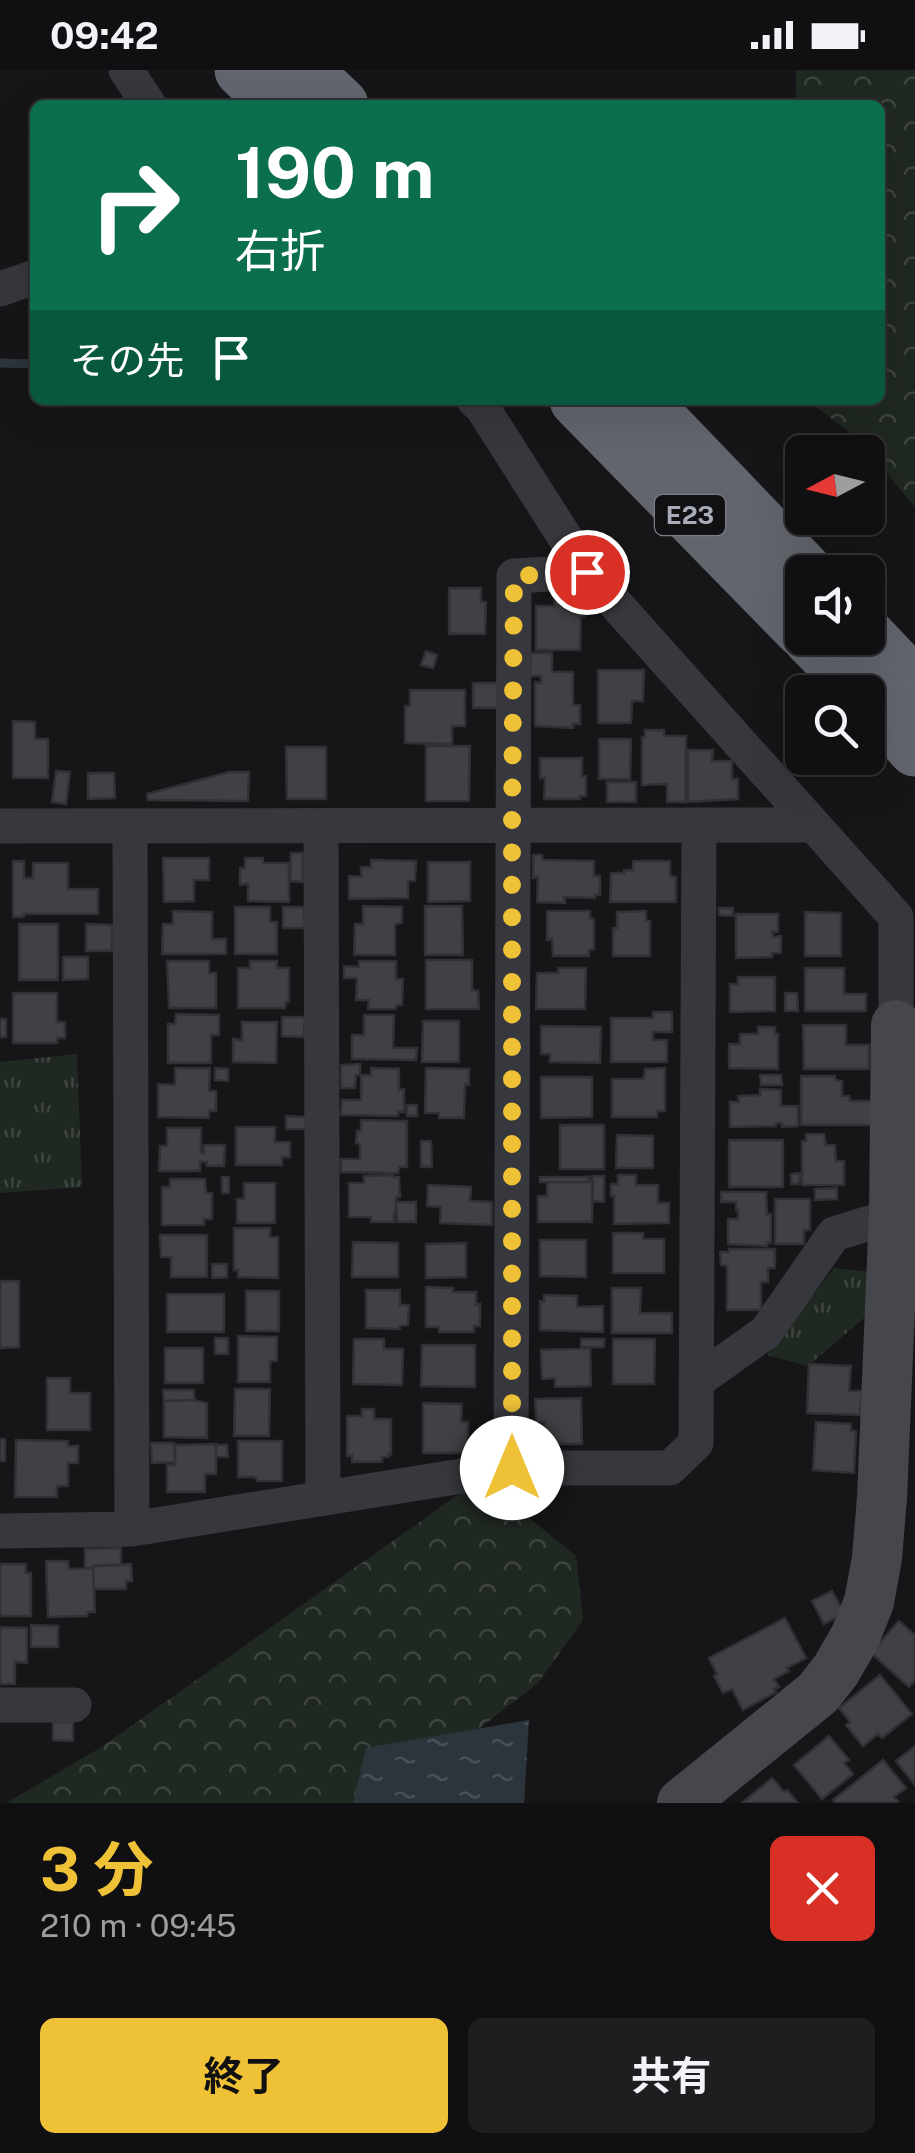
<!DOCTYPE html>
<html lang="ja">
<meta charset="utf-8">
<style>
body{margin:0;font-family:"Public Sans","Noto Sans JP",sans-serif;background:#1e1e20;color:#f1f3f6;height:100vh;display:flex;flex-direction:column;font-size:38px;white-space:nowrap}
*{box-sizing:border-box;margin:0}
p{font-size:32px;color:#9c9d9f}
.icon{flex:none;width:55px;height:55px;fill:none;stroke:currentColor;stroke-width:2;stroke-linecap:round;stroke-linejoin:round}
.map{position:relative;height:1733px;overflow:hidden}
.panel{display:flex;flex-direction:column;background:#101012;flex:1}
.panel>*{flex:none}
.hud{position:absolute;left:30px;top:30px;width:855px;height:305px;border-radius:15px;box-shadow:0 10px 40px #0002,0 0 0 2px #303032;background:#0b6e4f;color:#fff;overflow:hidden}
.needle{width:65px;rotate:263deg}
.buttons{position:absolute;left:785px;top:365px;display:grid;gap:20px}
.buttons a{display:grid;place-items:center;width:100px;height:100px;border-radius:15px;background:#101012;box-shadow:0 10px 40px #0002,0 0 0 2px #303032;font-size:50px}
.pin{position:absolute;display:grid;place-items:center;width:85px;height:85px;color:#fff;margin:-42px;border:5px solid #fff;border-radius:50%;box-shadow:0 2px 10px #0007}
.me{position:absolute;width:110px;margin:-55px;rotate:0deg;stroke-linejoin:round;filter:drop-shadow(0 0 8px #0008)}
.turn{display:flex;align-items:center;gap:35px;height:210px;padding:0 40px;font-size:45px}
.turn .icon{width:130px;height:130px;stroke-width:2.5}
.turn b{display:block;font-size:70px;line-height:85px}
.then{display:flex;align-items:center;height:95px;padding:0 40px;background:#0003;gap:20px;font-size:38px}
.round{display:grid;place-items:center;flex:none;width:105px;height:105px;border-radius:15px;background:#1e1e20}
.summary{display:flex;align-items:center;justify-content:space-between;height:170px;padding:0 40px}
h1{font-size:60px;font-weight:700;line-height:75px;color:#efc137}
.button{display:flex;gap:20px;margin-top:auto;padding:20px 40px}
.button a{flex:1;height:115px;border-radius:15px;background:#efc137;color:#111;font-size:40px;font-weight:700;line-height:115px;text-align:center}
.button a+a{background:#1e1e20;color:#f1f3f6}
.status{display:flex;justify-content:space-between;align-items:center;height:70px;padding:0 50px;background:#101012;direction:ltr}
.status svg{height:28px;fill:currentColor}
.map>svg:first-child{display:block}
.forest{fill:url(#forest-crowns)}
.park{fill:url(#park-tufts)}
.water{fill:url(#water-ripples)}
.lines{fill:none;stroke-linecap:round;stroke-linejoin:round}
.stream{stroke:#2c343c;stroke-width:9}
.building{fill:#414145;stroke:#313034;stroke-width:2.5}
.street{stroke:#37383d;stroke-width:35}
.secondary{stroke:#45474d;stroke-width:50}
.highway{stroke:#63656e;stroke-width:55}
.route{stroke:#efc137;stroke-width:18;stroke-dasharray:0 32.4}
.labels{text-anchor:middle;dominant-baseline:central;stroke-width:8;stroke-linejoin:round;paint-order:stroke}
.shield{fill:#111113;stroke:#7b7e86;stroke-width:2.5}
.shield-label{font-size:25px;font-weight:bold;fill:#a8acb8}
</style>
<div class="status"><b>09:42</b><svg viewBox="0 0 49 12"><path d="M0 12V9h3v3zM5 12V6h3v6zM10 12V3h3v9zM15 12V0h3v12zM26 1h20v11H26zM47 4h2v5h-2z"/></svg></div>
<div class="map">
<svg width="915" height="1733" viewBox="0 0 915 1733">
<defs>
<pattern id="forest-crowns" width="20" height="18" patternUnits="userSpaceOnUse" patternTransform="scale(2.5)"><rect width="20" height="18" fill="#202822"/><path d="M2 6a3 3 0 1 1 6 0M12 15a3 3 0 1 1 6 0" fill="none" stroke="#3e4440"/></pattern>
<pattern id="park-tufts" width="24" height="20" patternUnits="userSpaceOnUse" patternTransform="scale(2.5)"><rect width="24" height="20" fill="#202822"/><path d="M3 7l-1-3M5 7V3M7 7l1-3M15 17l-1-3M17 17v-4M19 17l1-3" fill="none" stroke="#3e4440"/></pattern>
<pattern id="water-ripples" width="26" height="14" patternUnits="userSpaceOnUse" patternTransform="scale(2.5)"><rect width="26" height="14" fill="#2c343c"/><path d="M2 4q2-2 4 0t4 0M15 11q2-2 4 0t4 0" fill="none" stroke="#484f56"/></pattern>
</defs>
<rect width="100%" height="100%" fill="#161618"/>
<path class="forest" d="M796,0H915V437L857,368L807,330H880V35H796Z
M510,1388L506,1429L576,1486L583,1550L538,1613L383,1733H6L100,1678Z"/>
<path class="park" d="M77,984L82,1117L0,1123V992Z
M834,1198L871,1202V1242L808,1296L767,1285Z"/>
<path class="water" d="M529,1650L524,1733H353L366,1678Z"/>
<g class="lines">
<path class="stream" d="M0,293L35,294"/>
</g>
<path class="building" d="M449,518H481V532H486L485,564H449Z
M554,525H579V530H585V546L581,547L580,580H536V536H554Z
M426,581L437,585L433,598L421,595Z
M531,583H552V602H573V635H580V654H573V658L535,656V612L541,613V606H530Z
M598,600H644L643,631H632L631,653H598Z
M473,613H498V638H473Z
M410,620H465V656H452V674L405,673V636H410Z
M13,651L35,652V669H48V708H13Z
M645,660H664V666H686V732H667V714L642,715V667H645Z
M599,669H631L630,709H599Z
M426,676H470L469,731H426Z
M286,677H326V729H287Z
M688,680H713L712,691H732V709H738V729L688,732Z
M540,688H582V706H586V726H580V729H544L545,708H540Z
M56,701L70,702L66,734L52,732Z
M229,702H249L248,731L148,730L147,724Z
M88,703H114L115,728L88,729Z
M607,712H636V732H607Z
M291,783H303V812L290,811Z
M533,785H542L543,790L594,791V806H600V825H595V828L564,827L565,833L537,832L538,807L533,808Z
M163,788H209V810H194V831L164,832Z
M245,788H263V793H289V832L248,831V814L240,815V798H245Z
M371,790L416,791L415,811H408V828L349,829V806L361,807V797H371Z
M13,791H24V808H33V793H68V819H98V844H24V847H13Z
M633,791H670V806L676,807V832H610L611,803H624V800H633Z
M428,792H470V831L428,832Z
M363,836L402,837V853L395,854V885H354L355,854H363Z
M425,836H462L463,885H425Z
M235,837H270V852H277V884H235Z
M283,837H304L305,858H283Z
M719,838H733V846L719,845Z
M173,841L212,842V869H226V884H162L163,854H173Z
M547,841H590V849H594V879L589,880V886H553L552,869L547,870Z
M646,841V851H650V886H613V858H617V842Z
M805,842L841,843V886H805Z
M736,844H778V862H772L773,867L781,866V883H772V887L736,888Z
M19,854H58V910H19Z
M86,854L112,855V881H86Z
M63,887H88V909L63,910Z
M426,890H472V920L478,921L479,939H426Z
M167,891H209V903H216V938H169Z
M250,891H277V898H289V932H286L285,938H238V898H250Z
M359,891H396V909H403L402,935H397L396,939H368L369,930H356L357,908H344V896L359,897Z
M558,898H586L585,939H536L537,903H558Z
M805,898H844V924H866V941H805Z
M738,907H775V941L730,942V914H738Z
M13,923H57V952H65V968H57V973H13Z
M785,923H797L798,941H785Z
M653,942H672V962H653V970H667V992H611V948H653Z
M176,944L219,945V965H211V993H168V954H175Z
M364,945H394L393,978H417L416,990L352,989V965H364Z
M282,947H305L304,967L282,966Z
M0,949H6V967H0Z
M423,951H459V992H422Z
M242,952H277L276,993L233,992V969L242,970Z
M803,955H846V975H869V999H804Z
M541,956L601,957L600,993L550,992V984H541Z
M758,957H775V964H778V999L729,998V974H740V964H758Z
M360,994V1005H356L355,1018H341V995Z
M175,998H210L209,1021H216V1041H209V1048L158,1047V1014L175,1015Z
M215,998L228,999V1011L215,1010Z
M371,998L399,999V1020L404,1019V1042H398V1046L341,1045L342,1030H361V1005H371Z
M426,998L469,999V1015L465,1014L464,1048H439V1043H425Z
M665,998V1041H657V1047H612V1009H644L645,999Z
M760,1005H781L782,1015H761Z
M801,1006H835V1010L842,1011V1026H849L850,1031H877V1055H801Z
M541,1007H592V1047L541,1048Z
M760,1019L781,1020V1036H798V1056L782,1057V1053H776V1056L730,1057V1032H739L738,1026L760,1025Z
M407,1035H417V1046H407Z
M286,1046L306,1047V1059H286Z
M361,1050L407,1051V1097H399L398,1103L341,1102V1089H360V1074L356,1073L357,1061H361Z
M560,1055H604V1099H560Z
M236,1057H275V1072H290V1087H282V1095H236Z
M167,1058H201V1083H204V1075H225L224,1096H207V1092H200V1101H159L160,1076H167Z
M806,1064H824L826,1075H835L836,1091H844V1115H802V1071H806Z
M617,1065L653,1066V1098H616Z
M729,1070H783V1117H729Z
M421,1071H431L432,1097H421Z
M800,1103L799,1114H791V1104Z
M393,1105V1107H399L400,1127H396V1143L394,1144V1152H371V1147H349V1113H364V1106Z
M618,1105H636V1115H658V1133H669V1153L614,1154V1126H611V1114H618Z
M592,1106H604V1132L592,1131Z
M222,1107H229V1123H222Z
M540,1107H589V1112H540Z
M170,1109H205L206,1123H212V1149H204V1155H162V1117H170Z
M547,1112H593L592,1152H538V1126H547Z
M244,1113H275V1153H237V1129H244Z
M428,1115L471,1117L470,1131L492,1132V1155L440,1153L441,1137L427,1136Z
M837,1118V1129L815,1130V1119Z
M721,1122H766L767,1144H771V1173L767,1172V1176L728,1174V1149H738V1140H736V1132H721Z
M775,1129H810V1160H804V1174H775Z
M396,1132H416V1152H397Z
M234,1158H270V1167H278V1208L238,1207V1200H234Z
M613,1163H643V1169H664V1203H613Z
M160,1165H207V1207H171V1187H161Z
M540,1170H586V1207L540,1206Z
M353,1172L398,1173V1207H352Z
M466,1173V1207L426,1208V1174Z
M729,1179H775V1198H768V1212H761V1240H727V1196L721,1195L720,1182H729Z
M212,1194H227V1207L212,1208Z
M0,1211H19V1277L0,1278Z
M426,1217L453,1218V1222H476V1235L480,1234V1256H474V1262H439V1257H426Z
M612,1218H641L640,1243H672V1263H612Z
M366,1220H400V1235H409L408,1255L400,1256V1259L366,1258Z
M246,1221H279V1261H246Z
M167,1224H224V1262H167Z
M544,1225L577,1226V1237L603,1236V1262L540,1260V1231H544Z
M238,1266L277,1267V1291H270V1312H238Z
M215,1268H228V1284H215Z
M354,1269H384V1279H403L402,1315L353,1314Z
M581,1269H604V1277H581Z
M613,1269H655L654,1314H613Z
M422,1275H475V1317L421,1316Z
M165,1278H203V1313H165Z
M590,1278L591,1316L555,1317V1308L542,1309L541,1280Z
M809,1294L851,1296L849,1321H862L860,1345L807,1343Z
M47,1308H70V1323H90V1360H47Z
M235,1319H270L269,1366H234Z
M163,1320H194V1330L164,1331Z
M581,1328L582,1374H544V1352L536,1353L535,1329Z
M194,1330L207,1333V1368L164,1367V1331Z
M423,1333L462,1334L461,1352H468V1383H423Z
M362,1339H374V1349H391V1384L389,1383V1387H382V1392H352V1385L347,1386V1346H362Z
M816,1352L851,1354V1361H856L854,1403L813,1400Z
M0,1369H5V1391H0Z
M16,1370L68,1371V1376H78V1393H68V1416H57V1427H15Z
M238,1371H282V1411H257L256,1407H238Z
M151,1373H174L175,1392L152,1393Z
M216,1374V1404H205V1422H167V1395H175V1375Z
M216,1375H227L228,1387H216Z
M121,1478V1495L93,1496V1498H85V1479Z
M46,1491H68L69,1499L93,1498L95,1542H88L87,1546L48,1547Z
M0,1494H26V1503H31V1546H0Z
M131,1494L132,1511H126V1519H94L93,1496Z
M832,1521L844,1543L824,1554L812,1531Z
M785,1548L806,1588L787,1598L789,1601L774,1609L779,1617L774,1619L776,1622L743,1640L732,1619L723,1623L714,1606L717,1604L709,1588Z
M899,1551L915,1565V1610L909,1617L871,1583Z
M31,1555L58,1556V1577H31Z
M0,1557L27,1558V1593L15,1592V1614H0Z
M880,1605L912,1644L882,1668L878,1664L863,1676L846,1655L850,1652L839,1638Z
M53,1652H73V1671L53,1670Z
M829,1666L849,1690L844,1693L853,1704L822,1729L794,1695Z
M915,1676V1715L896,1691Z
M883,1690L906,1718L894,1727L898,1731L895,1733H836L833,1730Z
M772,1708L784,1722L787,1720L798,1733H742Z"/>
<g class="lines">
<path class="street" d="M126,0L149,35
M0,219L35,207
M474,330L482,337L587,502L896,847V955
M0,756L812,755
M130,756L132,1459
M321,756L323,1428
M697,1311L766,1262L834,1164L915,1139
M511,1398L514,506L587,502
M0,1461L132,1459L511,1398H670L696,1373L699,755
M0,1635H74"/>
<path class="secondary" d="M682,1733L818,1623L836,1600L855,1567L869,1532L877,1488L882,1428L894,1143L896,955"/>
<path class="highway" d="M242,0L278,35
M304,0L341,35
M577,330L802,560
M641,330L806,502
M868,566L915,616
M810,568L864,622
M868,626L915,679"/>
</g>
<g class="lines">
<path class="route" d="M512,1398V756L514,506L587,502"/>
</g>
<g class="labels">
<rect class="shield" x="655" y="425" width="70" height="40" rx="8"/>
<g class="shield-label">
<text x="690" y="445">E23</text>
</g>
</g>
</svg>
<div class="buttons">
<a><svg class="needle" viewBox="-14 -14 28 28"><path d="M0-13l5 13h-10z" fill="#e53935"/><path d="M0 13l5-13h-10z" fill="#9c9d9f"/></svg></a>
<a><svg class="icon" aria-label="sound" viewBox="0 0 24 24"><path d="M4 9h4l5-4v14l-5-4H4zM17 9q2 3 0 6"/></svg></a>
<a><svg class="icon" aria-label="search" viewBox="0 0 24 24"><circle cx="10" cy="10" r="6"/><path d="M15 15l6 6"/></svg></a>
</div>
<div class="pin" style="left:587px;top:502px;background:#d93025"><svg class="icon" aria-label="arrive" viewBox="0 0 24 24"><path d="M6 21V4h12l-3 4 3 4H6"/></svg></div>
<svg class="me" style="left:512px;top:1398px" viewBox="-20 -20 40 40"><circle r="19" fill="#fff"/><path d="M0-13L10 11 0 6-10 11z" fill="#efc137"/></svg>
<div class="hud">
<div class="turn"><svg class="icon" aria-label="right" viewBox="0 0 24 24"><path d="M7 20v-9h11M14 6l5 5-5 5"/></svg><div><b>190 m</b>右折</div></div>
<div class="then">その先<svg class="icon" aria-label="arrive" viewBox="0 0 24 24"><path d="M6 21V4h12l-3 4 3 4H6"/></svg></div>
</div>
</div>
<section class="panel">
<div class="summary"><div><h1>3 分</h1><p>210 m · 09:45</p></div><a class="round" style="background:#d93025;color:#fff"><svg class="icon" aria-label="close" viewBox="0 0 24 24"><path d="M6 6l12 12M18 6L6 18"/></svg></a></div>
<div class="button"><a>終了</a><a>共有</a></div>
</section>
